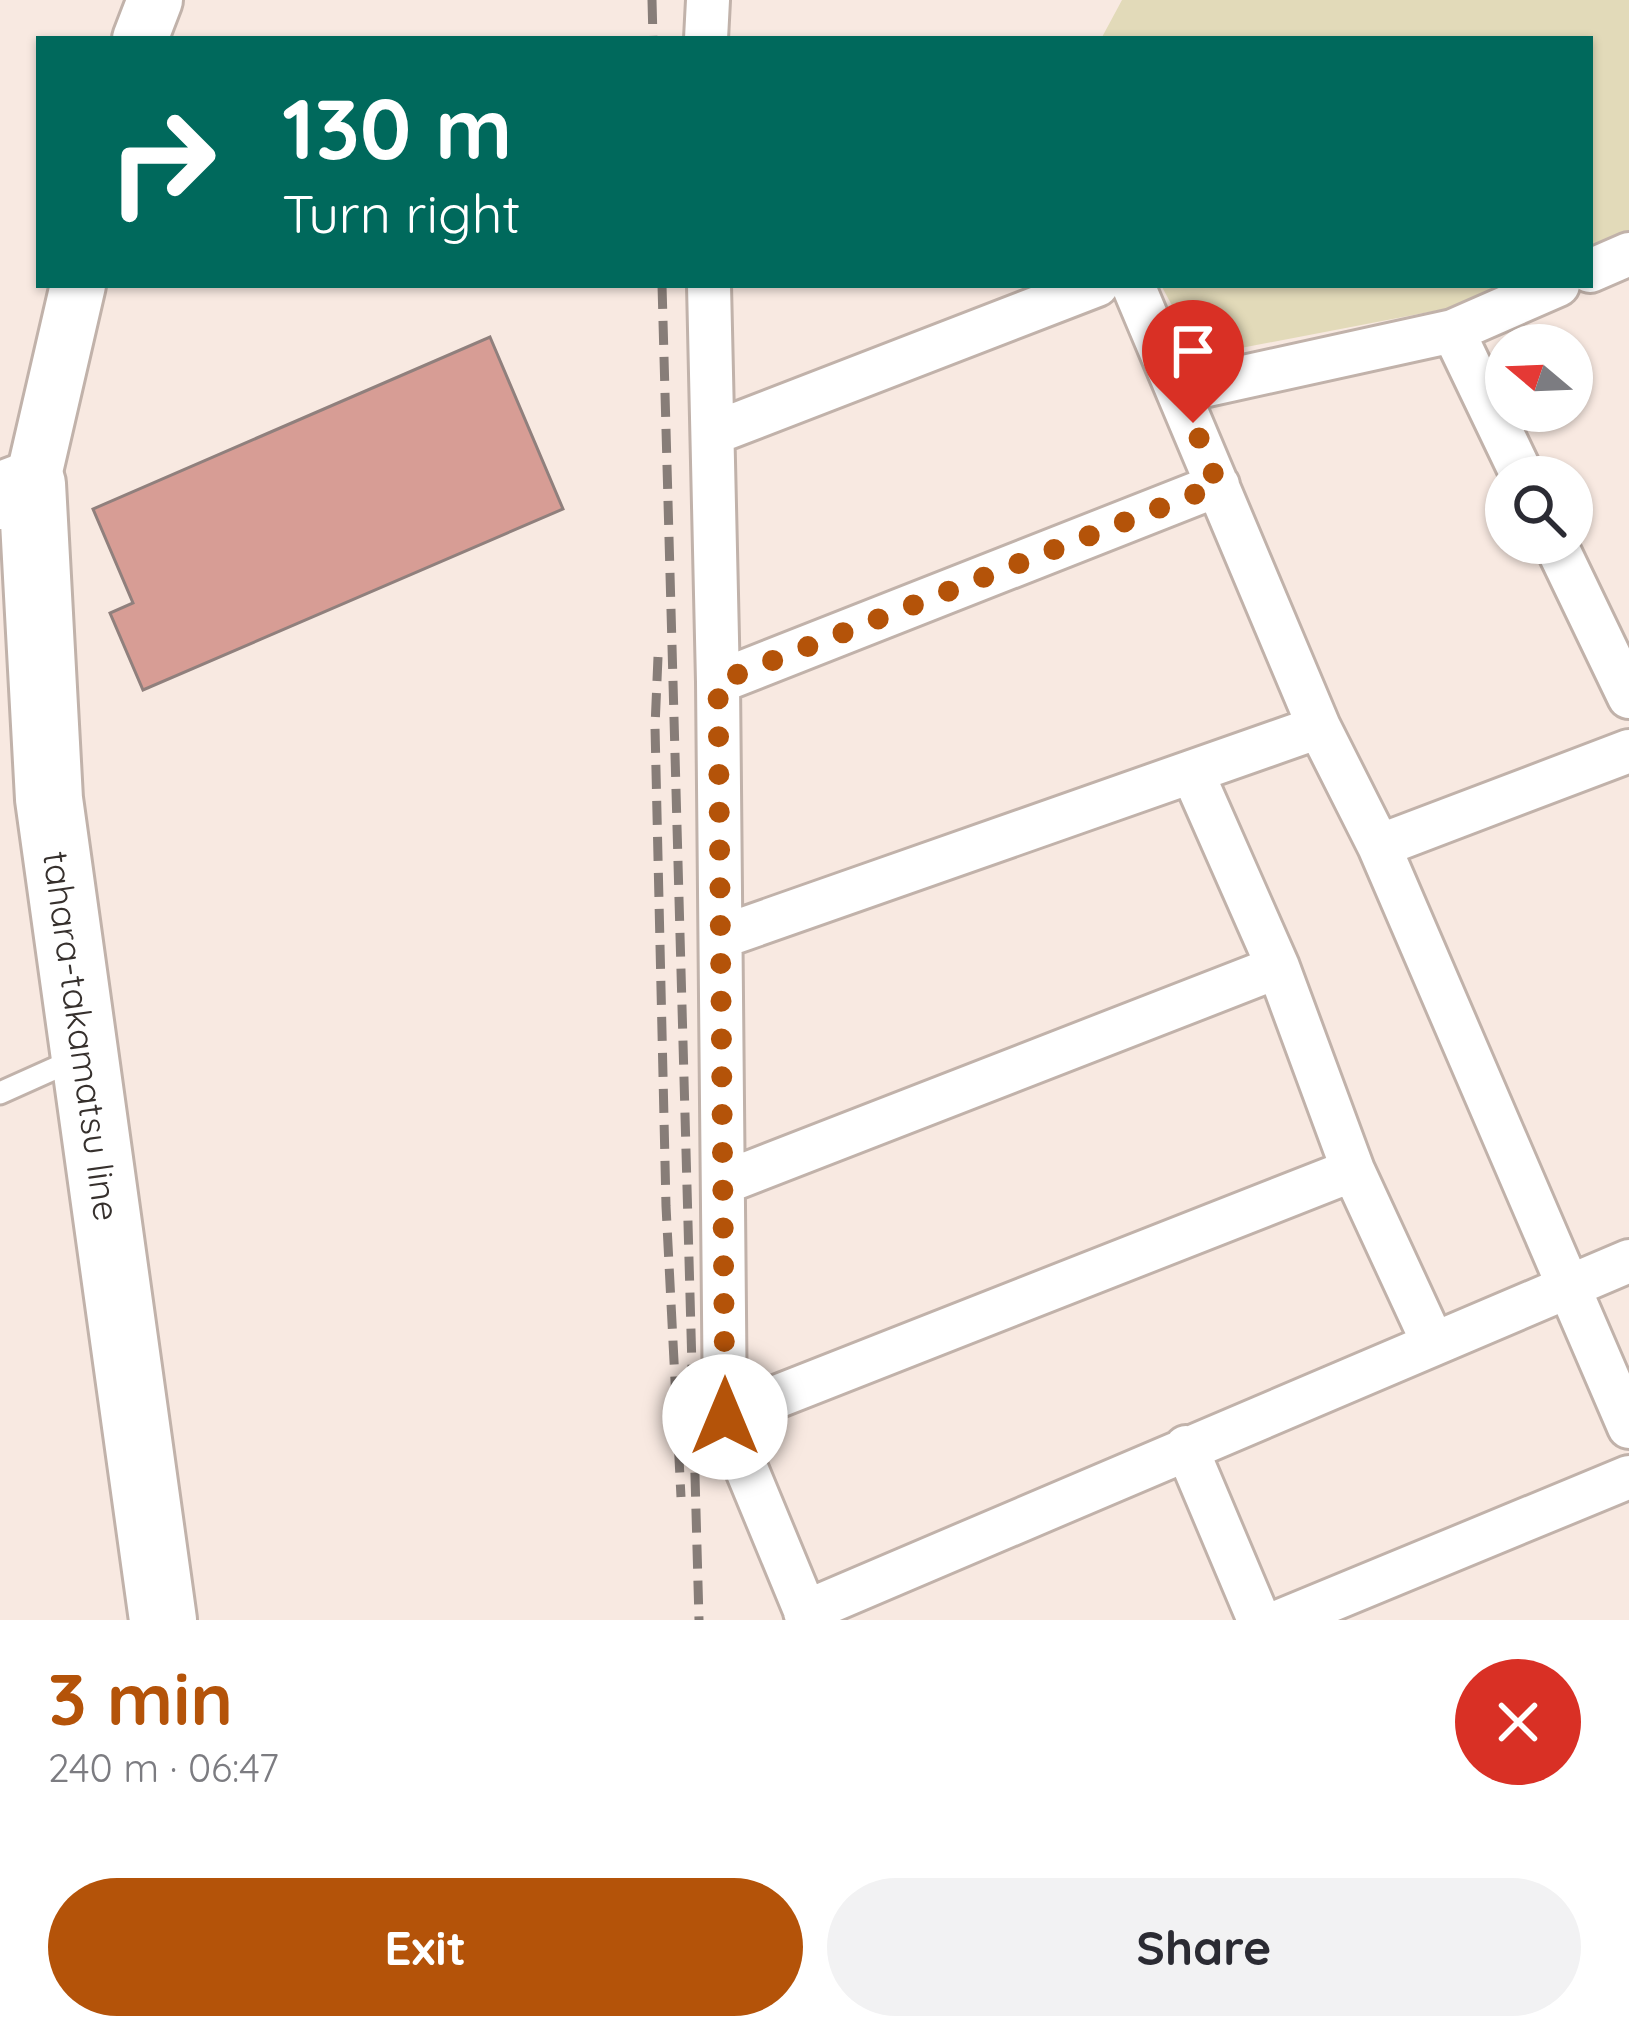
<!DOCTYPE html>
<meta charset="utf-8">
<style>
body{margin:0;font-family:Quicksand,sans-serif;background:#f2f2f3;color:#2b2b33;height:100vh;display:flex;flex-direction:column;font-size:45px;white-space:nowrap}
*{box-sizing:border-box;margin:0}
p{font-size:39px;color:#7c7c81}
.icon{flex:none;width:66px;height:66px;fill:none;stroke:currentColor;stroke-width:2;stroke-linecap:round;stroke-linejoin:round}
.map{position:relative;height:1620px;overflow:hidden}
.side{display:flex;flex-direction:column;background:#fff;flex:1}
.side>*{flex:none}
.top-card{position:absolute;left:36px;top:36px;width:1557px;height:252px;border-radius:0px;box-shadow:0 3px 9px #0004;background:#00695c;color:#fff;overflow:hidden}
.needle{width:78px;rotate:289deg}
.controls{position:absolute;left:1485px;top:324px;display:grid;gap:24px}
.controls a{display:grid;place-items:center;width:108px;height:108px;border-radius:50%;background:#fff;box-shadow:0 3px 9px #0004;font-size:60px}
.pin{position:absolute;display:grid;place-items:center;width:102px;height:102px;color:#fff;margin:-123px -51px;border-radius:50% 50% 50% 0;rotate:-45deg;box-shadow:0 0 12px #0007}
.pin .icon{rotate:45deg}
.me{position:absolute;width:132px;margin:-66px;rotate:0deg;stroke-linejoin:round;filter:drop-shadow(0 0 9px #0008)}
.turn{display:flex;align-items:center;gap:42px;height:252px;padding:0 48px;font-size:54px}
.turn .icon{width:156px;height:156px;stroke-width:2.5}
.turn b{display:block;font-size:84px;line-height:102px}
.round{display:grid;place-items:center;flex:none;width:126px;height:126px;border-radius:63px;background:#f2f2f3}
.headline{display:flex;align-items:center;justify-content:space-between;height:204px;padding:0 48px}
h1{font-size:72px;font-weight:800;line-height:90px;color:#b45309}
.primary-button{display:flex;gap:24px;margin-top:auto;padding:24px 48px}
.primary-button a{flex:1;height:138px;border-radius:72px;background:#b45309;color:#fff;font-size:48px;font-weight:800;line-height:138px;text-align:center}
.primary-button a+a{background:#f2f2f3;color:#2b2b33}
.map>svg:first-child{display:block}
.green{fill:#e2dab9}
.building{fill:#d79d95;stroke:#90807d;stroke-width:3}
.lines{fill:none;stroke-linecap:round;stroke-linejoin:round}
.service-casing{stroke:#c1b2aa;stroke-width:27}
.minor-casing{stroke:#c1b2aa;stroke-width:48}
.tertiary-casing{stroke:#c1b2aa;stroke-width:60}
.primary-casing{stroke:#c1b2aa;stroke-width:72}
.service{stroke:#fff;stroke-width:21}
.minor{stroke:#fff;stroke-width:42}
.tertiary{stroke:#fff;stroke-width:54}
.primary{stroke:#fff;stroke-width:66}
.rail{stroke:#877d78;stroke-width:9;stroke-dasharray:24 12;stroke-linecap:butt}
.route{stroke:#b45309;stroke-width:21;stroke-dasharray:0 37.8}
.labels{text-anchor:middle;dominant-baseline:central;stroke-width:9;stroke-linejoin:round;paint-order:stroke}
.street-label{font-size:36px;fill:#36302d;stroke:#fff}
</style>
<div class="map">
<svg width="1629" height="1620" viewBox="0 0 1629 1620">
<rect width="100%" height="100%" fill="#f8e9e1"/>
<path class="green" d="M1122,0H1629V240L1590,255V39H1101Z
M1161,285H1510L1450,308L1199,356Z"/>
<path class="building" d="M490,337L563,509L143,690L110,613L133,603L93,509Z"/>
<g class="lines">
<g class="service-casing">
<path id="service" d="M0,1093L78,1058"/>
</g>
<g class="minor-casing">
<path id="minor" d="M706,39L708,0
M1590,271L1629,254
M709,285L718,682L725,1417L809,1620
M1133,285L1319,727L1379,846L1629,1427
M1453,331L1523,477
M1180,391L1453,331L1558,285
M714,433L1097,285
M1555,543L1629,697
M718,682L1218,485
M1192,772L1278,967L1353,1170L1433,1343
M1379,846L1629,751
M721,937L1319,727
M723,1183L1278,967
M725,1417L1353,1170
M1186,1447L1259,1620
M805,1612L1629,1261
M1283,1620L1629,1477"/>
</g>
<g class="tertiary-casing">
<path id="tertiary" d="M140,39L155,0
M32,484L78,285"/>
</g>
<g class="primary-casing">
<path id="primary" d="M0,496L32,484L49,799L163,1620"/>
</g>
<use href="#service" class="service"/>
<use href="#minor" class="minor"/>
<use href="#tertiary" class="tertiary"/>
<use href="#primary" class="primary"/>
<path class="rail" d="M652,0L653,39
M662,285L699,1620
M658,657L655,727L666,1206L681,1497"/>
</g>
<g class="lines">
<path class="route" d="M725,1417L718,682L1218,485L1193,423"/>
</g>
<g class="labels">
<g class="street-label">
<text transform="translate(82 1036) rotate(82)">tahara-takamatsu line</text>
</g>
</g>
</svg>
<div class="controls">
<a><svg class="needle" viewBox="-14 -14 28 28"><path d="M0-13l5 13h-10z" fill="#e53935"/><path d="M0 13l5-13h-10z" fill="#7c7c81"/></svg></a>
<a><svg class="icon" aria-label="search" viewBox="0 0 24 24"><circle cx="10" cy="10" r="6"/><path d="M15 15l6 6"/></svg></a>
</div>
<div class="pin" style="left:1193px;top:423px;background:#d93025"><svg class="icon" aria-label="arrive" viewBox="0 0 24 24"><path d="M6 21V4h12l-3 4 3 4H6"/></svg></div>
<svg class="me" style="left:725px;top:1417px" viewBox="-20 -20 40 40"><circle r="19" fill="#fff"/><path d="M0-13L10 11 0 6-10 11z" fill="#b45309"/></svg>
<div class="top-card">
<div class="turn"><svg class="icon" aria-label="right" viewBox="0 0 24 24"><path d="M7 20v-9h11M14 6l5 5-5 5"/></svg><div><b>130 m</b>Turn right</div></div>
</div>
</div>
<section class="side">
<div class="headline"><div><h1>3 min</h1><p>240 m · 06:47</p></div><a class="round" style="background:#d93025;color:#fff"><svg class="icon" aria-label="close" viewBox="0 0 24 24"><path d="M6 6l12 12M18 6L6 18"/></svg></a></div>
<div class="primary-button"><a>Exit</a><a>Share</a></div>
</section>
